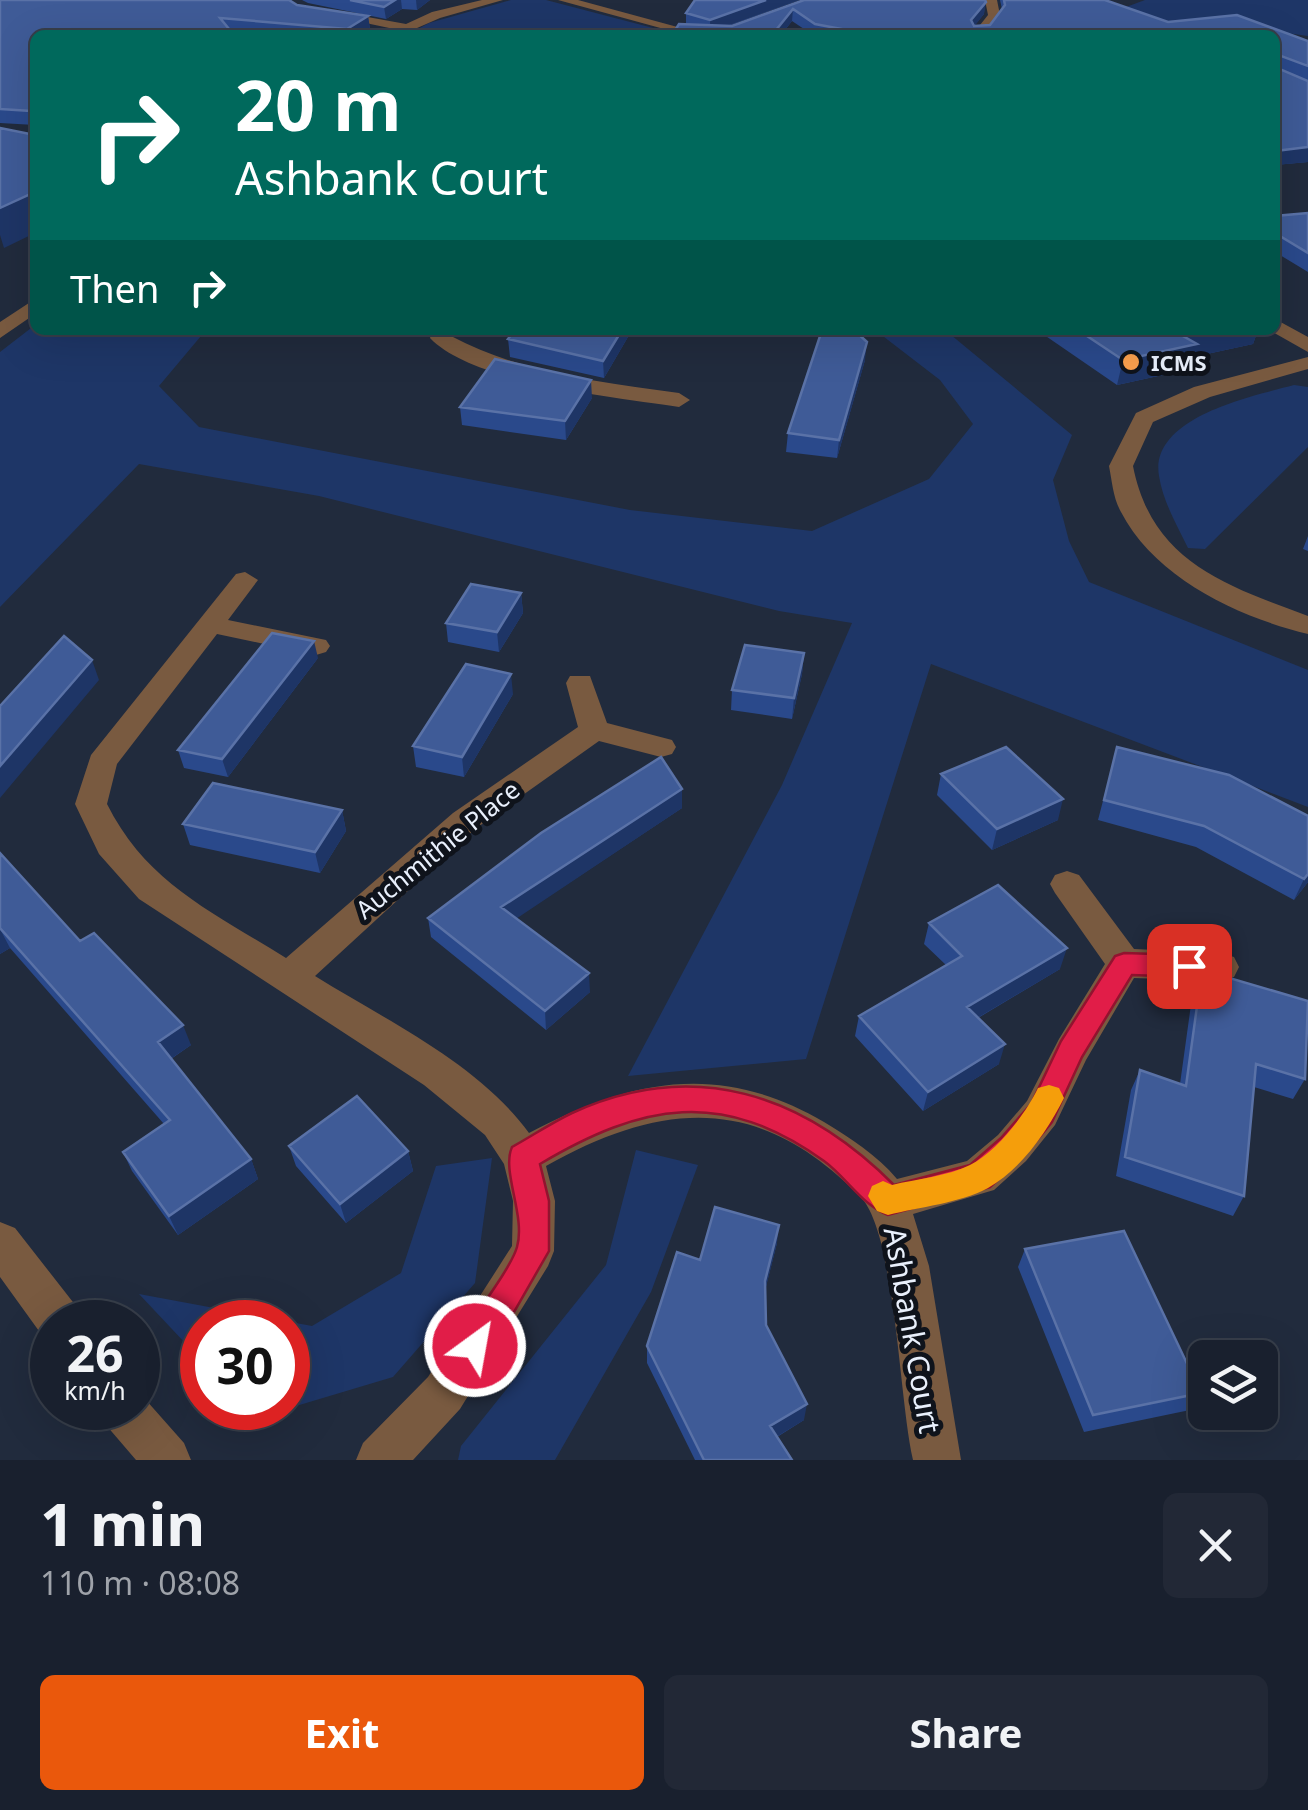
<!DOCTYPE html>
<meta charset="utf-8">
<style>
body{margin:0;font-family:"Noto Sans",sans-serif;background:#222836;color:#f1f3f6;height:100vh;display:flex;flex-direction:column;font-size:38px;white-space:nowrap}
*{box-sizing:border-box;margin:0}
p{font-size:32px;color:#9fa3aa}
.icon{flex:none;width:55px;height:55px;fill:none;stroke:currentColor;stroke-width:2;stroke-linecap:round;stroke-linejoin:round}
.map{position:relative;height:1460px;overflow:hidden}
.panel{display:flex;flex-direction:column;background:#19202e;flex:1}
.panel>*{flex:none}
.guide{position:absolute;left:30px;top:30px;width:1250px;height:305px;border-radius:15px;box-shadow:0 10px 40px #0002,0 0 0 2px #373e4a;background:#00695c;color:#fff;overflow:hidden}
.fabs{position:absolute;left:1188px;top:1340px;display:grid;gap:20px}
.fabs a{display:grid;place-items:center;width:90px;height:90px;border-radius:15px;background:#19202e;box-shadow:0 10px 40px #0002,0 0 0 2px #373e4a;font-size:50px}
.speed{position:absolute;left:30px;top:1300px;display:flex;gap:20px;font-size:50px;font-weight:700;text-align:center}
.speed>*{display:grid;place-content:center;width:130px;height:130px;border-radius:50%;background:#19202e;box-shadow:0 10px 40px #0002,0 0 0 2px #373e4a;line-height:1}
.speed small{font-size:25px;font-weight:400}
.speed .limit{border:15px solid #d22;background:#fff;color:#111}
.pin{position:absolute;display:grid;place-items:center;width:85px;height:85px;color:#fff;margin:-42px;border-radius:20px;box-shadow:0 5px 15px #0006}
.me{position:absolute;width:110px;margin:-55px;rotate:32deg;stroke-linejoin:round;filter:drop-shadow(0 0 8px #0008)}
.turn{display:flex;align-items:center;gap:35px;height:210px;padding:0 40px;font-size:45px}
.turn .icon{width:130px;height:130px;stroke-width:2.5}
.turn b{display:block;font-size:70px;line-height:85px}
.then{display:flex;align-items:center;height:95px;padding:0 40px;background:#0003;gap:20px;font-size:38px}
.round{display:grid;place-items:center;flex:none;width:105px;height:105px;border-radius:15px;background:#222836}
.headline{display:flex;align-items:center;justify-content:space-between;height:170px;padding:0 40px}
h1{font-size:60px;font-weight:700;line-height:75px}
.primary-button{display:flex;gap:20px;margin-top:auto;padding:20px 40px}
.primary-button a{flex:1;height:115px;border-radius:15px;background:#ea580c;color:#fff;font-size:40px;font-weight:700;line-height:115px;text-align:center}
.primary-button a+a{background:#222836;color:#f1f3f6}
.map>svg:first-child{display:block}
.green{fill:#1e3667}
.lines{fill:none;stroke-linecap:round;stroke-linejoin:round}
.street{fill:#795a40;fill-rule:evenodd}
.wall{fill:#2a498b}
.shaded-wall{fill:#1e3566}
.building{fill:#3f5b97;stroke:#5a72a7;stroke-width:2.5}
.route{fill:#e11d48;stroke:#92132f;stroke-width:2.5}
.slow{fill:#f59e0b}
.poi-dot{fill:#f99f4d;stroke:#0f131b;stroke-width:4}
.labels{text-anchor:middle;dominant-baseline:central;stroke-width:10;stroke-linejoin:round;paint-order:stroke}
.far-poi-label{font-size:22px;font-weight:bold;fill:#e9f0fc;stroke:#0f131b;text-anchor:start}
.street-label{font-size:25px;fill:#e9f0fc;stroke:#0f131b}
.near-street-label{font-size:30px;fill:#e9f0fc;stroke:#0f131b}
</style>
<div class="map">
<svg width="1308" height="1460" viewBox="0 0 1308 1460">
<rect width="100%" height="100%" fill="#212b3d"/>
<path class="green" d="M511,0H546L680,35H407L429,23Z
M1145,0H1308V36L1227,25L1050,35Z
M35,325V330H206L159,386L199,427L630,510L812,531L929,479L973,424L940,380L875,330H945L1072,435L1053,480L1069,541L1089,582L1308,670V807L931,664L806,1059L628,1076L782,785L852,623L779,611L319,496L139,464L0,607V352Z
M1294,385L1308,387V447L1205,549L1188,548C1177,525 1163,502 1159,476C1149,417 1253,396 1294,385Z
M636,1150L698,1165L651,1292L555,1460H458L461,1446L606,1265Z
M492,1158L475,1283L393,1377L256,1418L246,1408H288V1322H202V1361L139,1294L312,1326L401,1273L436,1166Z"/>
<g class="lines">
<path class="street" d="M482,0H503L440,18L401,35H385L394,29L323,14L329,10L406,24L432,12Z
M558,0H578L707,35H686Z
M985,0H997L1000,15L985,35H972L988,15Z
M35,299V314L0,338V322Z
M1275,319L1308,337V352L1269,330H1275Z
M433,330H453L451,336C523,374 600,382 679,393L690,400L679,407C616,397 474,384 430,338Z
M1308,357V369L1210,397L1153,422L1133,466C1152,562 1225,585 1308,616V634C1238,617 1155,578 1121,512C1113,498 1112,481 1109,466L1136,413L1194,387Z
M245,572L258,580L228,620L326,640L330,646L326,652L316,655L217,634L117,764L107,804C147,884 213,912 286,958L453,813L578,727L566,683L570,676H590L607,723L672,740L676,747L672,754L661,757L599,741L475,829L315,976C387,1021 478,1063 529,1133C631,1079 720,1061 824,1122C850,1138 877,1155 897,1179L967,1161L998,1135L1027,1101L1059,1039L1105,964L1055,893L1050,884L1055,875L1067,871L1079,875L1134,949L1221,953L1234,957L1239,967L1234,977L1221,981L1134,978L1086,1060L1055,1125L1026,1161L994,1190L913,1214L929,1266L961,1460H913C899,1398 896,1245 864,1201C764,1094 665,1099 546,1166L555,1201L554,1251L548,1266L460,1409L413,1460H356L363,1443L428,1377L512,1246L513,1201L504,1164L485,1135L424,1085L139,899L99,854L75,804L91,755L236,574Z
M0,1222L15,1228L76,1306L82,1322H52V1341L44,1338L0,1277Z
M138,1391L184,1443L191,1460H136L106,1425L100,1408H138Z"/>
</g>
<path class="wall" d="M0,0L297,5L368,16L370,29L360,35H276L231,31L35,35V125L0,123Z
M302,0H430L417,10L402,9L386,19L308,3Z
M695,0H799L728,26H732L804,0H985L984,14L974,26L990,25L1002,9L1000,0H1105L1168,22L1237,15L1308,41V162L1275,165V35H813L792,21L781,35H672L679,24L686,25V13Z
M1308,213V272L1275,252V216Z
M632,330L604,378L510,357L508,339Z
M1037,330H1258L1253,344L1193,357L1190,369L1117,385Z
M865,360L837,458L786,452L788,433Z
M592,398L566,440L462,425L460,407Z
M1308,536V551L1303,549Z
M521,593L523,613L499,652L448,642L446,623Z
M804,653L802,674L792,719L731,710L732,690Z
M318,658L228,777L184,768L178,750Z
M513,694L464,777L416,767L413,746Z
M1117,747L1308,816V882L1294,900L1196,847L1098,820Z
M941,774L1058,820L992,850L937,795Z
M682,789V808L516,918L590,992L546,1030L431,937L428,918Z
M342,810L346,831L320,873L190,845L183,824Z
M0,853L80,941L191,1045L171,1059L251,1159L258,1179L178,1235L132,1171L123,1152L164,1124L10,948L0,954Z
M929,923L1060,969L978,1018L999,1064L923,1111L855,1036L859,1016L946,965L924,944Z
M1202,970L1305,1079L1293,1099L1254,1087L1244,1196L1233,1216L1116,1176L1131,1090L1140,1070L1180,1084L1193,990Z
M289,1146L408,1151L413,1171L346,1223L296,1166Z
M777,1243L765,1290L766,1325L804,1420L777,1437L792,1460H695L647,1363V1346L700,1260Z
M1025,1249L1201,1393L1190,1410L1084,1432L1018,1267Z"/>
<path class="shaded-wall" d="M395,0H401L402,9L386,19L384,7Z
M416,0H430L417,10Z
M766,0H799L710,32V20Z
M986,2L984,14L969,33L971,20Z
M793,9L792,21L781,35H772Z
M368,16L370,29L360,35H348L347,29Z
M1308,147V162L1275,165V151Z
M35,192V233L4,248L0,235V208Z
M622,330H632L604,378L603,361Z
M1210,330H1258L1253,344L1193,357L1190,369L1117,385L1123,360L1183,336Z
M867,342L865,360L837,458L839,440Z
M591,380L592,398L566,440L565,421Z
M521,593L523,613L499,652L497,632Z
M314,641L318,658L228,777L222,759Z
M804,653L802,674L792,719L794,698Z
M92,660L99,680L0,798V766Z
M511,674L513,694L464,777L462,757Z
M682,789V808L504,927L501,907Z
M1063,799L1058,820L992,850L997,829Z
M342,810L346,831L320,873L315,852Z
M1308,874V882L1294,900L1304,879Z
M0,929L10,948L0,954Z
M1067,948L1060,969L962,1027L967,1007Z
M589,973L590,992L546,1030L545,1011Z
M183,1025L191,1045L166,1062L158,1042Z
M1005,1044L999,1064L923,1111L928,1092Z
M408,1151L413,1171L346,1223L340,1204Z
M251,1159L258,1179L178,1235L169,1216Z
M779,1225L777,1243L763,1299L765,1281Z
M807,1404L804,1420L768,1442L770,1426Z"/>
<path class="building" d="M0,0H289L297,5L368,16L347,29L220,18L234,35H35V123L31,111L0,109Z
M350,0H395L384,7Z
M695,0H766L710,20L686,13Z
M804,0H985L986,2L971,20L974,26L990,25L1005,5L1004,0H1105L1168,22L1237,15L1308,41V66L1276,54L1277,68L1308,81V147L1275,151V35H873L815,24L793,9L772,35H672L679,24L732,26Z
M0,128L35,135V192L0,208Z
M1308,213V253L1275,233V216Z
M515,330H622L603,361L508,339Z
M822,330H854L867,342L839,440L788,433Z
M1078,330H1210L1183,336L1197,344L1123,360Z
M495,359L591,380L565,421L460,407Z
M471,584L521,593L497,632L446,623Z
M272,633L314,641L222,759L178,750Z
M64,636L92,660L0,766V706Z
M745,645L804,653L794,698L732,690Z
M466,664L511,674L462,757L413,746Z
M1006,747L1063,799L997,829L941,774Z
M1117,747L1229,775L1308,816V874L1304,879L1204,826L1104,800Z
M661,757L682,789L501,907L589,973L545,1011L428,918L541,833Z
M213,783L342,810L315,852L183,824Z
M0,853L80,941L94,933L183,1025L158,1042L251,1159L169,1216L123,1152L170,1120L0,928Z
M998,885L1067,948L967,1007L1005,1044L928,1092L859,1016L962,956L929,923Z
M1202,970L1308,1001L1305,1079L1256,1064L1244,1196L1125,1157L1140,1070L1186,1086Z
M357,1096L408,1151L340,1204L289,1146Z
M715,1207L779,1225L765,1281L766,1325L807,1404L770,1426L792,1460H704L647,1346L677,1252L700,1260Z
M1124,1231L1201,1393L1093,1415L1025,1249Z"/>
<path class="route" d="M1124,953L1189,955L1199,958L1203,966L1199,973L1189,977L1132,975L1082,1057L1052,1122L1023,1157L990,1187L888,1215C863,1206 846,1177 824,1161C722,1088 643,1103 540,1164L549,1201V1251L487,1359L475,1364L463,1359L458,1346L463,1334C476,1313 511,1268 517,1247C526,1216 501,1171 512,1147C532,1136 551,1123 572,1113C694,1057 803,1094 894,1185L970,1165L1001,1138L1031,1104L1061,1041L1115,956Z"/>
<path class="slow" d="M1049,1085L1059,1088L1064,1098C1048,1130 1021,1170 988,1188C960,1203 919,1207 888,1215L877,1211L868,1196L872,1186L883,1181L892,1185C916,1179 948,1176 970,1165C997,1151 1025,1115 1038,1088Z"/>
<circle class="poi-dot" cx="1131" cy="362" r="10"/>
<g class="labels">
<g class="far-poi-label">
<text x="1151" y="362">ICMS</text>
</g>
<g class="street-label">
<text transform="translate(437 849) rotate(-39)">Auchmithie Place</text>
</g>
<g class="near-street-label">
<text transform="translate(913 1330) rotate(80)">Ashbank Court</text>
</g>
</g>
</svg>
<div class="fabs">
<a><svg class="icon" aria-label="layers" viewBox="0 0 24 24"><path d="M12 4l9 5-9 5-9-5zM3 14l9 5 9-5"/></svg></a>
</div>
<div class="speed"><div>26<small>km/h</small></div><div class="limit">30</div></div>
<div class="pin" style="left:1189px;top:966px;background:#d93025"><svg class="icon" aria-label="arrive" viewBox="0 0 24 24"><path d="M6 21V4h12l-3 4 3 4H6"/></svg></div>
<svg class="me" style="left:475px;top:1346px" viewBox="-20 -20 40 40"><circle r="17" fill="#e11d48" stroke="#fff" stroke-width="3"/><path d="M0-11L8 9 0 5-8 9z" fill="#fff"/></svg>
<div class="guide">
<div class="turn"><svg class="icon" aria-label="right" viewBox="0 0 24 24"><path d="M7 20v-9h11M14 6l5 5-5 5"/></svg><div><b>20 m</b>Ashbank Court</div></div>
<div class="then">Then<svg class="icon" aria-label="right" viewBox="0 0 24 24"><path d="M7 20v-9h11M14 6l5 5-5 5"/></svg></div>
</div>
</div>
<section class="panel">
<div class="headline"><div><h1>1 min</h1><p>110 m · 08:08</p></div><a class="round"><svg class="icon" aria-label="close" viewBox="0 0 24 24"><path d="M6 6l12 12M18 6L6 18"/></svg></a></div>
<div class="primary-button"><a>Exit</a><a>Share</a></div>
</section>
